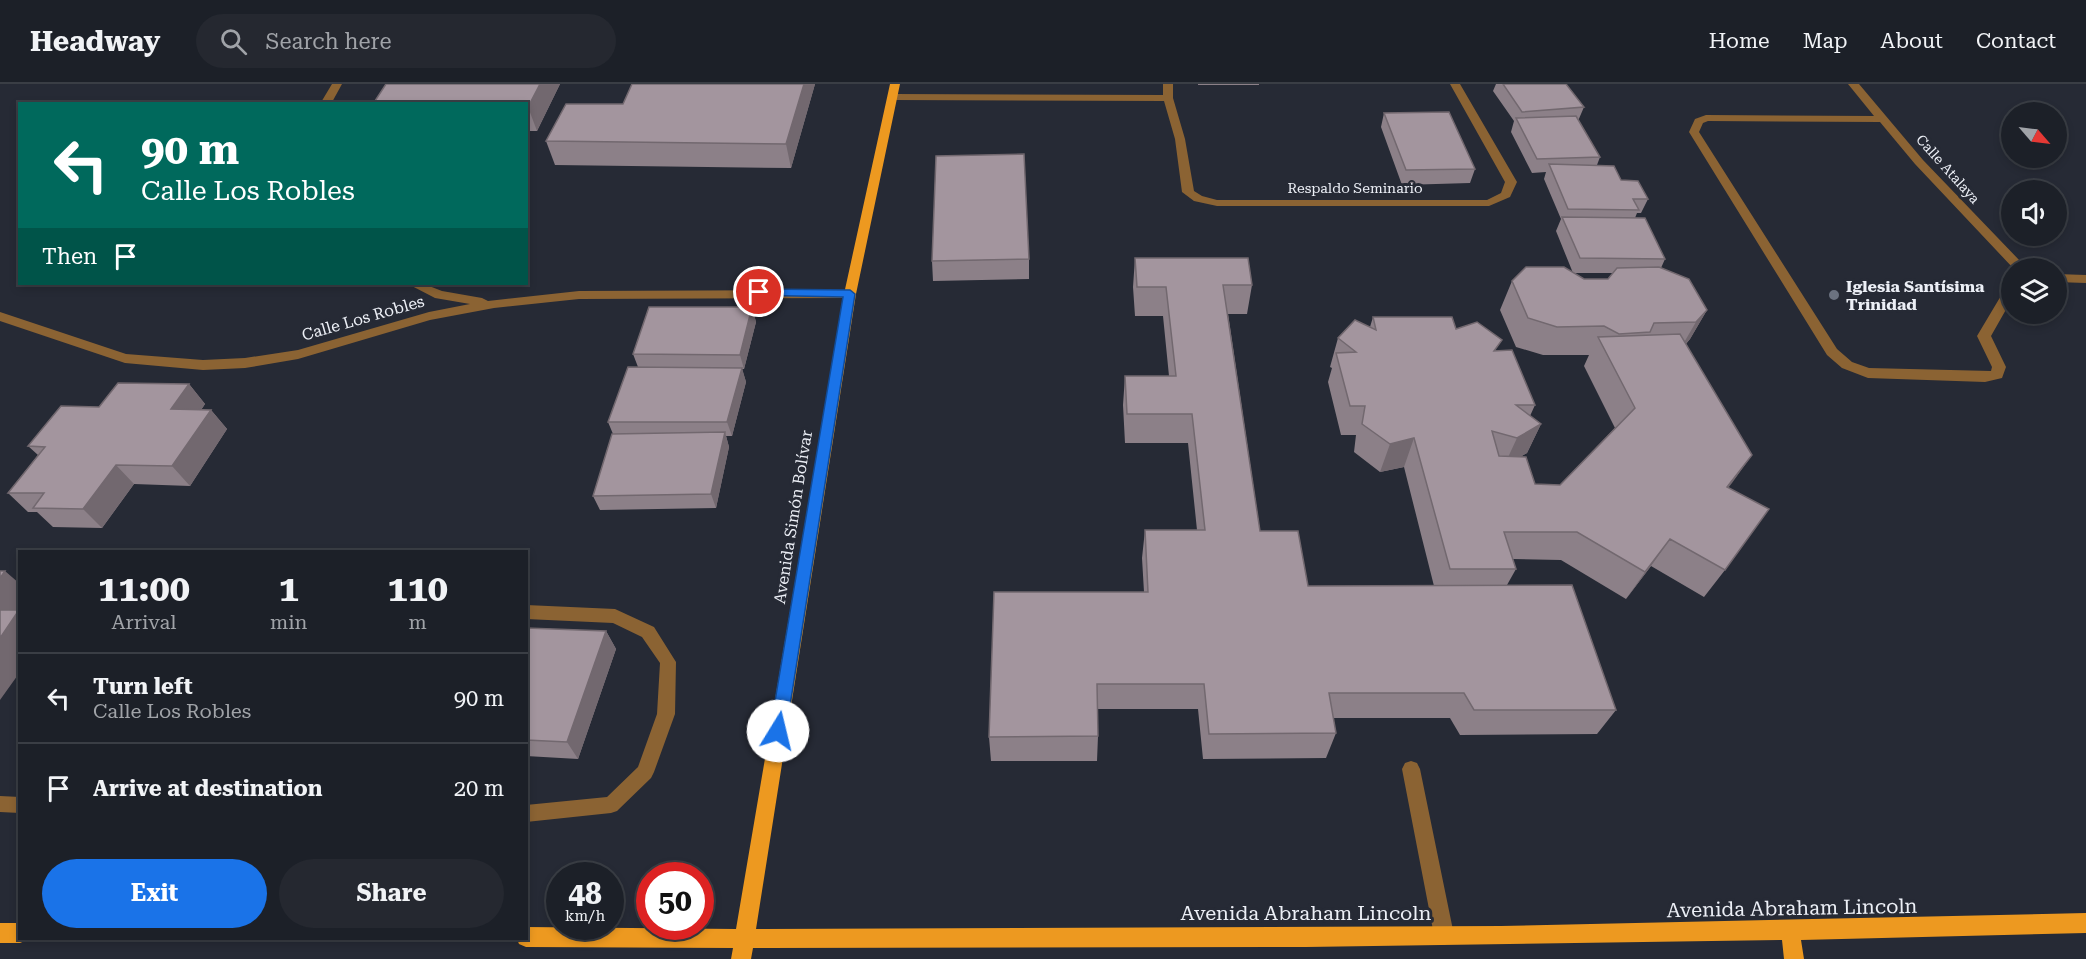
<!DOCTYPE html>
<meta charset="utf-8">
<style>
body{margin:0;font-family:"Roboto Serif",serif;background:#252830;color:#f1f3f6;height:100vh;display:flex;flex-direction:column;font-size:22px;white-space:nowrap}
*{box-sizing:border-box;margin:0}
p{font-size:20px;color:#a0a3a8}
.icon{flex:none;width:33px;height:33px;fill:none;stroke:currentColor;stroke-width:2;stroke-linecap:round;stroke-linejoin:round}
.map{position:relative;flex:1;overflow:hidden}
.sheet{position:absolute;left:18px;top:466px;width:510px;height:390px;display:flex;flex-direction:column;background:#1c2028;border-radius:0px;box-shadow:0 3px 9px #0003,0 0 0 2px #3a3e45}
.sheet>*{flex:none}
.guide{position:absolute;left:18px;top:18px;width:510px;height:183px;border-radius:0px;box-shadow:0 3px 9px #0003,0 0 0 2px #3a3e45;background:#00695c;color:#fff;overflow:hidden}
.needle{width:39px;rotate:118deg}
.controls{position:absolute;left:2001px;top:18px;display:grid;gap:12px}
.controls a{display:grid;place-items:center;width:66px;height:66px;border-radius:50%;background:#1c2028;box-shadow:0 3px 9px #0003,0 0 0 2px #3a3e45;font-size:30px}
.speed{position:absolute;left:546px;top:778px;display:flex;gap:12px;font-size:30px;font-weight:700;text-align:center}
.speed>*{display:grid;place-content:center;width:78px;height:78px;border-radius:50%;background:#1c2028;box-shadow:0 3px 9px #0003,0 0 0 2px #3a3e45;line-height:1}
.speed small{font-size:15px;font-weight:400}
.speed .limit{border:9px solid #d22;background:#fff;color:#111}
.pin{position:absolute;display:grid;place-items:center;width:51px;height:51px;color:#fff;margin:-26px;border:3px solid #fff;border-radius:50%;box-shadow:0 2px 6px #0007}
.me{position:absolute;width:66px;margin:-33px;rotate:9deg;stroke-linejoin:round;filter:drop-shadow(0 0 4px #0008)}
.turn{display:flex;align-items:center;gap:21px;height:126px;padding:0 24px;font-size:27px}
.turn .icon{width:78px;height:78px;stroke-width:2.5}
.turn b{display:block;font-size:42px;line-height:51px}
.then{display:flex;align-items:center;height:57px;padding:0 24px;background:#0003;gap:12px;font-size:22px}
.eta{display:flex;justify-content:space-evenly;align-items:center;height:102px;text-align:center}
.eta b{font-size:36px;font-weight:700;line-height:42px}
.action{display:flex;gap:12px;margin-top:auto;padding:12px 24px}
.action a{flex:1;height:69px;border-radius:36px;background:#1a73e8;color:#fff;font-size:24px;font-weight:700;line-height:69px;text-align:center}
.action a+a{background:#252830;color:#f1f3f6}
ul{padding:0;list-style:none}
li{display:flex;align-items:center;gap:18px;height:90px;padding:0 24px;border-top:2px solid #3a3e45}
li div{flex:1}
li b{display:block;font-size:22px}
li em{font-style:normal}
header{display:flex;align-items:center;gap:36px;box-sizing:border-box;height:84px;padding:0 30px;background:#1c2028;border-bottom:2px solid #3a3e45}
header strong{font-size:28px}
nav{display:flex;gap:33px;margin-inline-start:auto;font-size:21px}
.search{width:420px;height:54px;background:#252830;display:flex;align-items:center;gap:15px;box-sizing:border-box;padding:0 21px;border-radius:33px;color:#a0a3a8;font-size:22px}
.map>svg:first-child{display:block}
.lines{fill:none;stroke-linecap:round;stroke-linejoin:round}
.minor{fill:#8b6333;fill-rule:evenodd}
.major{fill:#ed9920;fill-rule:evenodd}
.wall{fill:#8c8088;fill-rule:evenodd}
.shaded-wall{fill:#72686f}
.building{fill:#a3959e;stroke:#72686f;stroke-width:1.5}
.route{fill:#1a73e8;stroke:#114b97;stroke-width:1.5}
.worship-dot{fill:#6b7280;stroke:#262a35;stroke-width:2}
.labels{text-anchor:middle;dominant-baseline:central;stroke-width:6;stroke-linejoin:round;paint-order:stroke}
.far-street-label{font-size:14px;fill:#eceff6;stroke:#262a35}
.poi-label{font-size:16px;font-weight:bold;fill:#eceff6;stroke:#262a35;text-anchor:start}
.street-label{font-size:16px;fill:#eceff6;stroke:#262a35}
.near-street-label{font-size:20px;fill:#eceff6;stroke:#262a35}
</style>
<header>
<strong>Headway</strong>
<div class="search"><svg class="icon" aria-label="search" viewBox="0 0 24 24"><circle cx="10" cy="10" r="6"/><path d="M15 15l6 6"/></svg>Search here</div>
<nav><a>Home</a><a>Map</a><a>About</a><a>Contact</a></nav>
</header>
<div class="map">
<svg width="2086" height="875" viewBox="0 0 2086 875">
<rect width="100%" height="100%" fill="#262a35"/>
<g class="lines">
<path class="minor" d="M332,0H342L331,20H320Z
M1163,0H1173V14L1185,55L1194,107L1202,112L1217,116H1487L1501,109L1505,98L1450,0H1460L1517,98L1510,113L1489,122H1217L1194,117L1182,108L1175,55L1164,17L893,16L888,13L893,10L1163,11Z
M1848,0H1859L1923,76L2021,178L2030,181L2032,184H2013L1915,80L1880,38L1708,37L1703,39L1699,48L1837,265L1852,278L1869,284L1991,287L1992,283L1977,252L2008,200L2012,199V215L1991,252L2006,283L2002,294L1985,298L1868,294L1842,284L1827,271L1689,48L1695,35L1706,31L1874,32Z
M2056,190L2086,191V199L2056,198Z
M408,200H424L442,207L482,214L488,217L579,207L850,206L856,210L850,214L579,215L494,224L430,236L298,275L245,284L203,286L125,279L0,237V228L126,270L203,276L245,274L298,266L429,228L470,220L435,214Z
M526,521L615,525L654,543L676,578L675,630L654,688L651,694L617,727L611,729L526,738V721L607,713L638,683L657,630L660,579L642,553L613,539L526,535Z
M1411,677L1417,679L1420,685L1454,851L1451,858L1444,861L1437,858L1434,851L1402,685L1405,679Z
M0,712L20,713V729L0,728Z"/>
<path class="major" d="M890,0H900L856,210L756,845L1501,842L2086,829V849L1801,856L1804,875H1784L1782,856L1306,863L753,864L751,875H731L733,864L526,863L519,860L517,855H526V843L736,845L844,210Z
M0,839H20V855L27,856L20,859H0Z"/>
</g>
<path class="wall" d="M386,0H560L537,47H526V20Z
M815,0L791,84L555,81L546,57L623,20Z
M1198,0H1259V1H1198Z
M1496,0H1566L1584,23L1578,37L1600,73L1597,81L1648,115L1641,129H1637L1635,134L1665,175L1661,184L1707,226L1690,255L1686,260L1728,404L1725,486L1704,513L1651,482L1626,515L1561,476L1513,475L1516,485L1507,501L1616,626L1597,650L1460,651L1450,634H1333L1336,649L1326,674L1203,675L1198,625H1098V652L1097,677H991L989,653L1144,508L1142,474L1145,446H1197L1188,359H1125L1123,321L1125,292H1169L1163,232H1135L1133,203L1135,174L1252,201L1247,230H1228L1260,447L1308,502H1434L1404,383L1380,388L1354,368L1356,351H1341L1328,298L1332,284L1330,283L1338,254L1370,243L1373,233L1456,245L1497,267L1535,321L1530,332L1541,340L1527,369L1520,373L1535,400L1560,401L1615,344L1584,282L1589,271H1543L1516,263L1500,226L1512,197L1573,189L1556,147L1561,135L1544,95L1546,88L1532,89L1511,48L1514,37L1493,7ZM1573,189H1613L1608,195H1584Z
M1384,29L1475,85L1470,99L1402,101L1381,43Z
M1029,175V195L933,197L932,177Z
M752,223L756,238L744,285H742L746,298L732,352H726L729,363L716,424L600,426L593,412L613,350L608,338L638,283L633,270Z
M189,300L205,320L201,326H211L227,345L190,402L134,400L102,444L53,443L37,428H28L8,409L38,371L28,362L99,323Z
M526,544L606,547L616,565L578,675L526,672Z"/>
<path class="shaded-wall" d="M540,0H560L537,47L528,23Z
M804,0H815L791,84L786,60Z
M752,223L756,238L744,285L740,271Z
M1707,226L1690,255L1679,267L1696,238Z
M742,284L746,298L732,352L727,338Z
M189,300L205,320L188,345L171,325Z
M211,326L227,345L190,402L172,382Z
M1541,340L1527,369L1504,382L1517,354Z
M725,348L729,363L716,424L711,410Z
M1414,354L1404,383L1380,388L1390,360Z
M1752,371L1732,399L1707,431L1727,403Z
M116,381L134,400L102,444L83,425Z
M1670,455L1651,482L1626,515L1645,488Z
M5,487L20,500V588L0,616V494Z
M606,547L616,565L578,675L567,658Z"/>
<path class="building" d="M386,0H540L528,23H526V20H373Z
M632,0H804L786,60L546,57L566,20H623Z
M1503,0H1566L1584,23L1522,28Z
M1449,28L1475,85L1406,86L1384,29Z
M1576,32L1600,73L1537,75L1516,34Z
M1024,70L1029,175L932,177L936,72Z
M1549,80L1614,82L1621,96L1638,97L1648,115H1633L1639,126L1568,125Z
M1562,133L1645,134L1665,175L1580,174Z
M1135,174H1248L1252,201H1223L1260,447H1298L1308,502L1572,501L1616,626H1474L1464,609H1329L1336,649L1209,650L1204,600H1097L1098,652L989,653L994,508H1148L1145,446H1205L1192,330H1127L1125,292H1176L1166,203H1137Z
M1526,183H1564L1584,195H1608L1617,184L1659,183L1689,195L1707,226L1696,238L1654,239L1650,248L1619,250L1604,242L1557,243L1528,234L1512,197Z
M649,223H752L740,271L633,270Z
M1373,233H1452L1456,245L1477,238L1502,256L1494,267L1512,266L1535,321H1516L1541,340L1517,354L1492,347L1499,372L1526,373L1535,400L1560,401L1635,324L1598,253L1680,250L1752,371L1727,403L1769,425L1725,486L1670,455L1645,488L1577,448H1504L1516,485H1450L1414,354L1390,360L1362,340L1365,322H1350L1336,269L1356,268L1338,254L1355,236L1376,246Z
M628,283L742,284L727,338H608Z
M118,299L189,300L171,325L211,326L172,382L116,381L83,425L33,424L44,409H8L45,363L28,362L61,322L99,323Z
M725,348L711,410L593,412L612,350Z
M0,487H5L0,494Z
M0,526H19L0,554Z
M526,544L606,547L567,658L526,656Z"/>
<path class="route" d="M759,205L850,206L855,210L786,647L784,652L778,654L773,652L770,647L843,213L755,211L753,208Z"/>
<circle class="worship-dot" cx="1834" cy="211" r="6"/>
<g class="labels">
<g class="far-street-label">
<text transform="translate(1948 85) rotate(48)">Calle Atalaya</text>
<text x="1355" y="104">Respaldo Seminario</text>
</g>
<g class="poi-label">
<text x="1846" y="202">Iglesia Santísima<tspan x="1846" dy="18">Trinidad</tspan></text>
</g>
<g class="street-label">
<text transform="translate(363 234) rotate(-16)">Calle Los Robles</text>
<text transform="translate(793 433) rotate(-81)">Avenida Simón Bolívar</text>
</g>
<g class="near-street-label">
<text transform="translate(1792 824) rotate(-1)">Avenida Abraham Lincoln</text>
<text x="1306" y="829">Avenida Abraham Lincoln</text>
</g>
</g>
</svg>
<div class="controls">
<a><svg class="needle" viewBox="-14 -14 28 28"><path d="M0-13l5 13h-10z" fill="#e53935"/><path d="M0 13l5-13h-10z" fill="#a0a3a8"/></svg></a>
<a><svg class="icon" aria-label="sound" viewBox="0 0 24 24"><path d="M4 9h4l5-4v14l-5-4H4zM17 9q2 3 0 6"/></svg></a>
<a><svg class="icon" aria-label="layers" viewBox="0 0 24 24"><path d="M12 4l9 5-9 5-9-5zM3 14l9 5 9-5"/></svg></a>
</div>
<div class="speed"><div>48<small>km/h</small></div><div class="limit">50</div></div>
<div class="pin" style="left:759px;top:208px;background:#d93025"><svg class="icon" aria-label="arrive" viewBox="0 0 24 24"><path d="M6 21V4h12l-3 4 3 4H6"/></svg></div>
<svg class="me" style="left:778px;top:647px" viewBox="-20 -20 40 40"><circle r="19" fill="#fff"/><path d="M0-13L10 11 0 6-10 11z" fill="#1a73e8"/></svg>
<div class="guide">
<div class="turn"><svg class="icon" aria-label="left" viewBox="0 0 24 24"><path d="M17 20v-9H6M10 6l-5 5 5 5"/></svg><div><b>90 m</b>Calle Los Robles</div></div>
<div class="then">Then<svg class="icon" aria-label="arrive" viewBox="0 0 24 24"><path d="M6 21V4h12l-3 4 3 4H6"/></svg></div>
</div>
<section class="sheet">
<div class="eta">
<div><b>11:00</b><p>Arrival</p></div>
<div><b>1</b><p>min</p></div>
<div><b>110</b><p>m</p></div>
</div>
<ul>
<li><svg class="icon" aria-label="left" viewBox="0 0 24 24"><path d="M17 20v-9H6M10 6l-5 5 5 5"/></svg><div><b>Turn left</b><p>Calle Los Robles</p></div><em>90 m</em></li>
<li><svg class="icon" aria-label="arrive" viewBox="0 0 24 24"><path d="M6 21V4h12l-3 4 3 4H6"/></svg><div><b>Arrive at destination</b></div><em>20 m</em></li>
</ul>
<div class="action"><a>Exit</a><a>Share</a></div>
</section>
</div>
